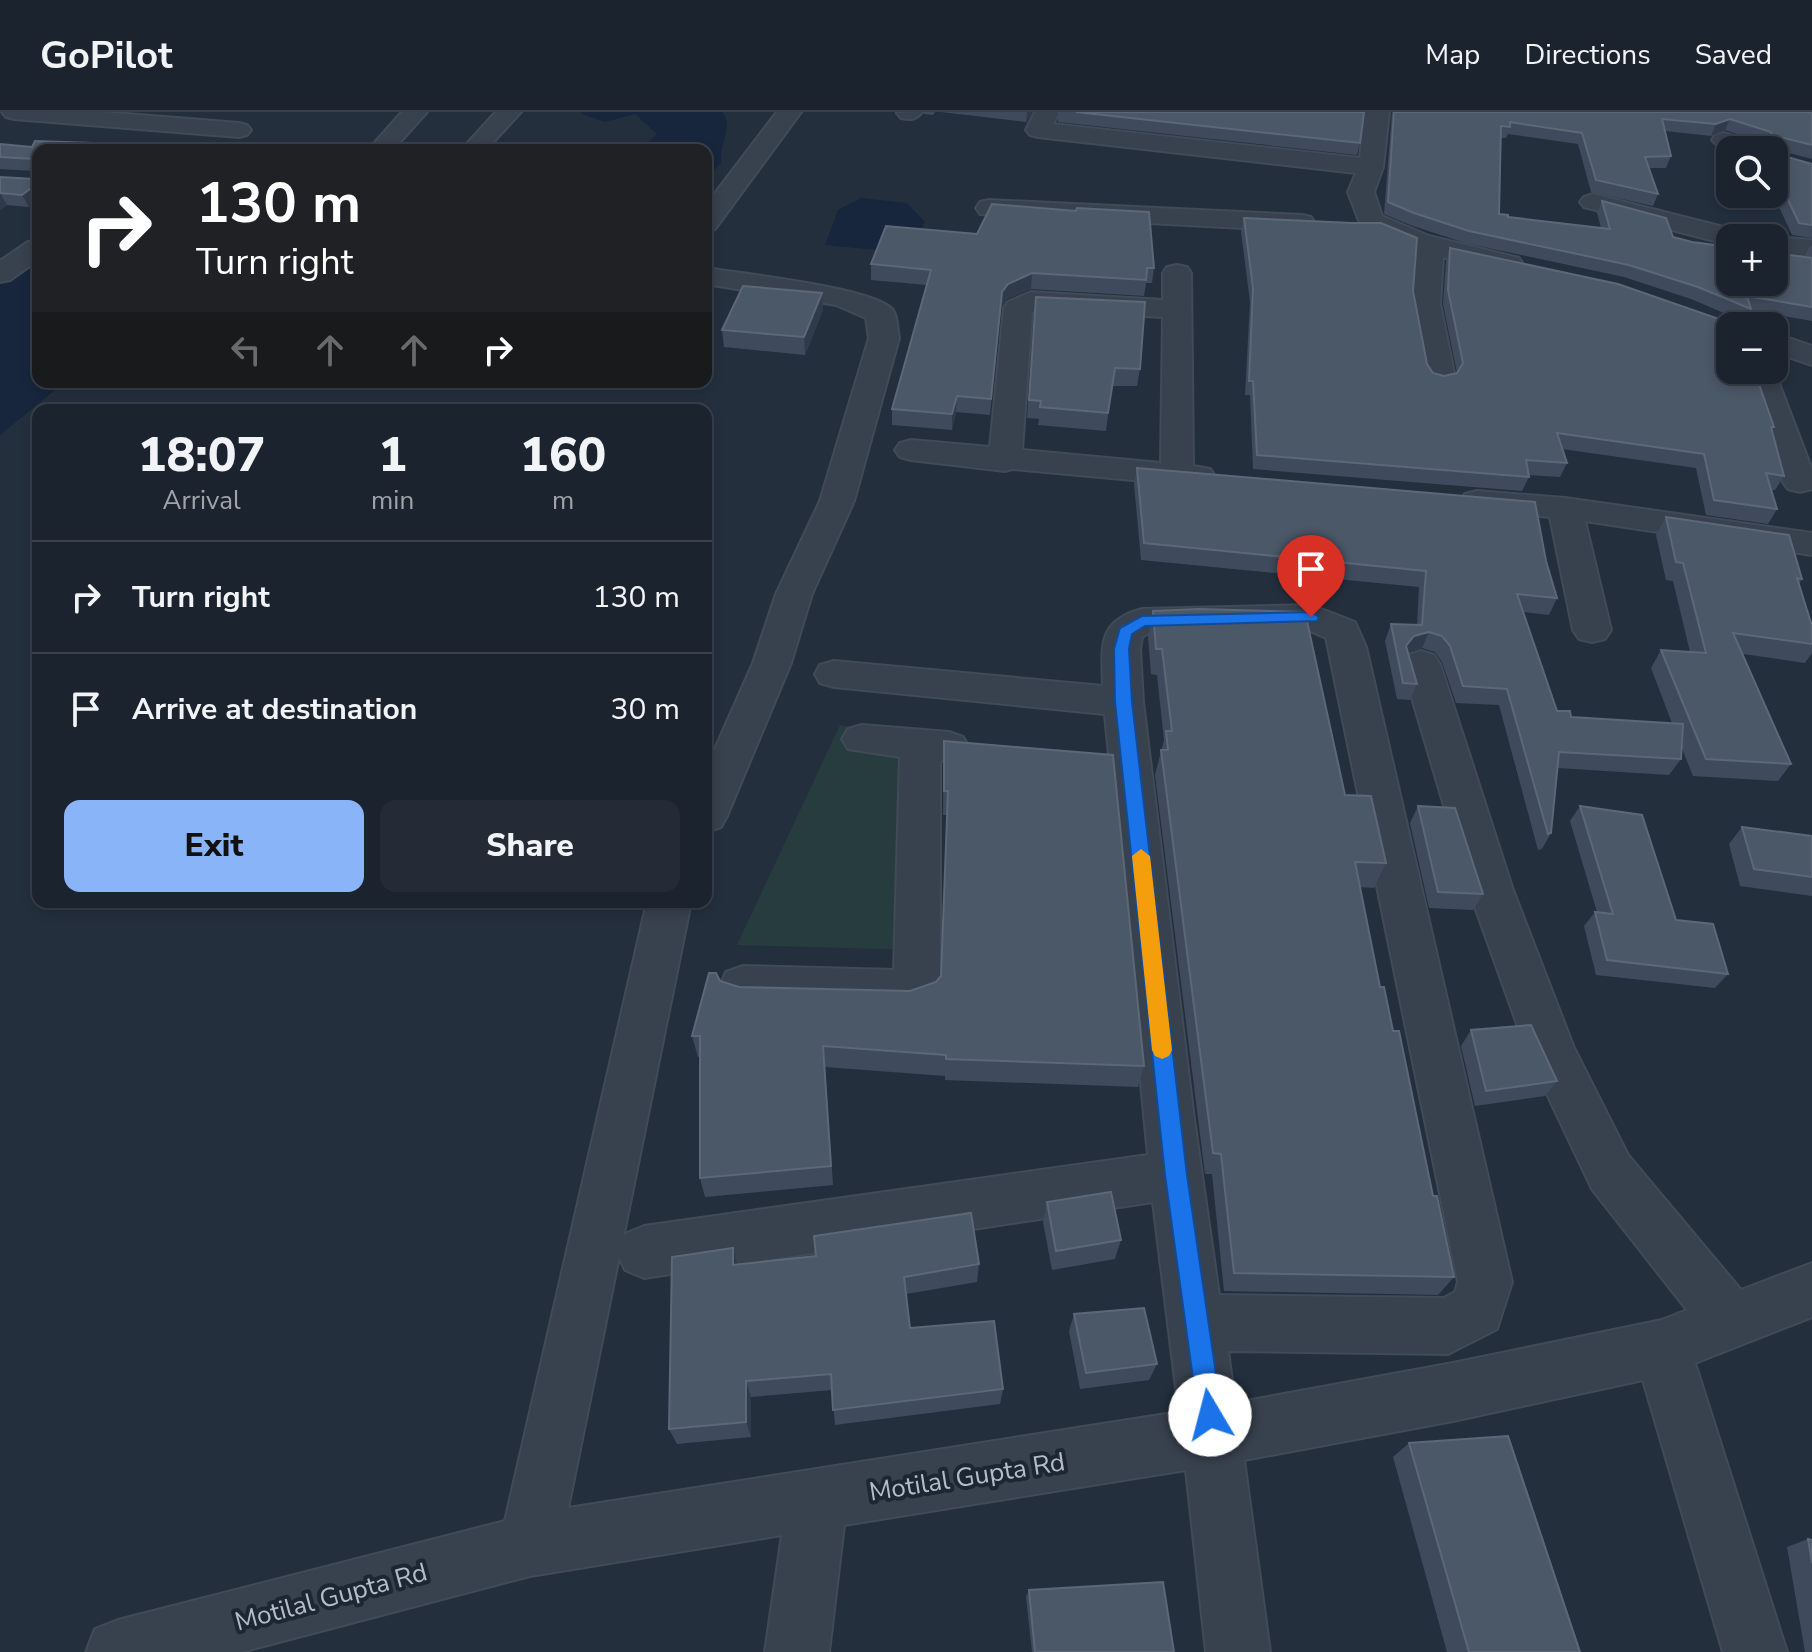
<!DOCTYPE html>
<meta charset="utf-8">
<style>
body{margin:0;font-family:"Nunito Sans",sans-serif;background:#242b36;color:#f1f3f6;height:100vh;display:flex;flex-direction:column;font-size:30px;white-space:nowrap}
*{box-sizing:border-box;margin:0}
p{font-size:26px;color:#a0a4aa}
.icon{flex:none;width:44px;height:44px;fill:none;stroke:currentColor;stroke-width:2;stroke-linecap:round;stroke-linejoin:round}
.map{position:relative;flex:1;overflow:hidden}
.side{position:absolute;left:32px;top:292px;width:680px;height:504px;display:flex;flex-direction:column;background:#1b232e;border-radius:16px;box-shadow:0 4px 12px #0003,0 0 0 2px #39404a}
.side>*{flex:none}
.top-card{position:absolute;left:32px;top:32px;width:680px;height:244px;border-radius:16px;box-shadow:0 4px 12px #0003,0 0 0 2px #39404a;background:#202124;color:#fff;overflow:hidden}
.fabs{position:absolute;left:1716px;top:24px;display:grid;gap:16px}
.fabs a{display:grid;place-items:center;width:72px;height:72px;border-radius:16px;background:#1b232e;box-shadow:0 4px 12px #0003,0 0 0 2px #39404a;font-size:40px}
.pin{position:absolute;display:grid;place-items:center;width:68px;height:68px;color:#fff;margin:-82px -34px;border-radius:50% 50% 50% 0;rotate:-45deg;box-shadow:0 0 8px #0007}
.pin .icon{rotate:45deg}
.me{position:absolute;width:88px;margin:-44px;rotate:352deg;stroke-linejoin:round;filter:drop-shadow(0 0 6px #0008)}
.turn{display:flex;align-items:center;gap:28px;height:168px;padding:0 32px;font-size:36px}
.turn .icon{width:104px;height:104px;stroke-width:2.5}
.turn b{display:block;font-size:56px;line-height:68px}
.lanes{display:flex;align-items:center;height:76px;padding:0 32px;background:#0003;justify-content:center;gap:40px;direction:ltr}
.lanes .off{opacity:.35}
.eta{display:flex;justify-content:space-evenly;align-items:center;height:136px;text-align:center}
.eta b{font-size:48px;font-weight:800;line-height:56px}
.primary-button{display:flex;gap:16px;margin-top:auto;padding:16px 32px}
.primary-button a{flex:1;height:92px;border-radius:16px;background:#8ab4f8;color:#111;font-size:32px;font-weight:800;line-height:92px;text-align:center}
.primary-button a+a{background:#242b36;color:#f1f3f6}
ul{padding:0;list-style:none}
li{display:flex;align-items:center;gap:24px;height:112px;padding:0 32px;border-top:2px solid #39404a}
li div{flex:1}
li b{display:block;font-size:30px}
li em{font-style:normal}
header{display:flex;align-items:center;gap:48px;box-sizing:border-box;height:112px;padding:0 40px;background:#1b232e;border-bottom:2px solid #39404a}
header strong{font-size:38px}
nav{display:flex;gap:44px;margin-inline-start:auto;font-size:28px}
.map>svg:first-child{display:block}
.green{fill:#263c3f}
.water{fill:#17263c}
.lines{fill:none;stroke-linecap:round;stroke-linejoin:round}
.minor-casing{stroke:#414a57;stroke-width:4}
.minor{fill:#38414e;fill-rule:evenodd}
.wall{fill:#3f4b5c}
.shaded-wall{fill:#2f3b4b}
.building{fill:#4b5868;stroke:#5c6777;stroke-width:2}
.route{fill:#1a73e8;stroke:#114b97;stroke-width:2}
.slow{fill:#f59e0b}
.labels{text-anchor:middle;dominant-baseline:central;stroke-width:8;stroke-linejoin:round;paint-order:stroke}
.near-street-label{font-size:26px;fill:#b4bcc9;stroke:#1d2633}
</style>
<header>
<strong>GoPilot</strong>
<nav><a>Map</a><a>Directions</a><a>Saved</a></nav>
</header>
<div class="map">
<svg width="1812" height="1540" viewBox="0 0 1812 1540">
<rect width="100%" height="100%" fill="#242f3e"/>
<path class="green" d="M840,613L937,632L917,838L737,833Z"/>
<path class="water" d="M583,0H722C734,14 719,32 721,51L706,66V38H640L657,22L635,2L605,10L581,2Z
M861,86L907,91L925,110L908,141L825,133L838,98Z
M38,142V270H65L0,323V166Z"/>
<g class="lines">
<g class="minor-casing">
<path id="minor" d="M2,0H102L239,11L247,13L251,18L247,23L239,25L14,7L6,5Z
M402,0H427L393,38H368Z
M496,0H521L486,38H461Z
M777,0H801L715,117L706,119V93Z
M922,0C916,8 910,8 901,6L897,1Z
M1035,0H1059L1053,12L1360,46L1365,0H1389L1383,55L1374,80L1382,104L1429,124L1519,146L1523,152L1519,158L1509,160L1443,145L1440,192L1455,266L1451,272L1440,275L1429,272L1425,266L1412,192L1416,137L1361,114L1348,80L1356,61L1038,25L1030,23L1026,18Z
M1724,21L1763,33L1766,38C1749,38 1724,43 1712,28L1715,23Z
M1593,82L1743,120L1747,126H1730V133L1584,95L1580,90L1584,85Z
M989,88L1302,103L1311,105L1315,111L1311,117L1302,119L980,102L976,96L980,90Z
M1774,125L1812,128V144L1774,141V126H1770Z
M38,128V148L10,168L0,170V149L28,130Z
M1177,153L1187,155L1191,161L1193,354L1210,357L1215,364L1210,371L1198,374L1012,357L1005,359L911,348L900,345L895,338L900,331L911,328L990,335L1004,196L1008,190L1031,180L1163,188V161L1167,155ZM1036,198L1163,205L1161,351L1022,338L1032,200Z
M706,156C743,162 867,175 891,196C898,202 897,218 899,226L854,389L812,482L791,551L727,704L721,715L706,720V657L753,551L776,482L820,389L869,226L866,206L836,193L706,172Z
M1774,221L1812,234V253L1774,240Z
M1744,258H1774L1812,358V377L1800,380L1788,377L1783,370Z
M1477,379L1565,386L1812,421V443L1585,409L1611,518L1605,527L1592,530L1579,527L1573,518L1550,405L1465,396L1460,389L1465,382Z
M1311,493L1355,510L1366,535L1512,1170L1497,1217L1448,1242L1228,1239L1235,1291L1453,1251L1662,1208L1687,1198L1592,1077L1527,940L1469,778L1402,552L1408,543L1421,539L1434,543L1440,552L1513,778L1574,936L1628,1043L1741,1178L1812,1151V1205L1695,1251L1787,1540H1723L1643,1268L1453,1309L1244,1348L1270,1540H1206L1186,1358L844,1413L829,1540H765L782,1423L530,1464L241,1540H86L95,1517L118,1508L505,1409L647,790H691L623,1126L625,1122L644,1114L1148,1043L1105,602L834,575L820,571L815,562L820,553L834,549L1103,574C1102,534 1097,509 1142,497ZM1306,517L1326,526L1328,535L1458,1170L1455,1180L1444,1186L1219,1183L1194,1007L1143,590L1140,537L1142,525L1149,521ZM1153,1090L1179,1300L568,1396L619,1145L625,1158L644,1166Z
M862,613L949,620L963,625L969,635L963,645L940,649V875L934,889L910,898L743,894L726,888L720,874L726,860L743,854L894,858L900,645L848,637L842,627L848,617Z"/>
</g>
<use href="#minor" class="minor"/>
</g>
<path class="wall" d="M923,0H935L933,3L924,2Z
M941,0H1033L1026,10Z
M1058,0H1364L1360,31L1357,43L1058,10Z
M1392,0H1812V47L1777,38V42L1812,52V126L1792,123L1773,82L1774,38H1756L1760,30L1725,18L1711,24L1665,19L1671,44L1666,56H1649L1658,82L1653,94L1591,80L1578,32L1508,22L1506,26H1501L1499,102L1508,105L1601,116L1597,101L1602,89L1673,125L1692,130L1804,145L1810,134H1812V209L1750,198L1748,203L1757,214H1730L1774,315L1772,319L1784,364L1775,378H1771L1777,397L1768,412L1706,403L1696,356L1562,337L1567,351L1560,365L1528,363L1529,365L1522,379L1253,357L1250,283H1245L1250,190L1241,120L1244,106L1413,179L1427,252L1433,261L1444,264L1457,261L1443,192L1446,150L1450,136L1735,212L1738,207L1691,187L1624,165L1465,131L1410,113L1384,102Z
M91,31L95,38H38V88L29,95L7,93L0,98V65L34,67V59L0,57V32L32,35Z
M871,152L1154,156L1152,171H1146L1144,184L1031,177L1007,187L1001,196L990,303L956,300L952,318L892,313V297L927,173L871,168Z
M822,181L823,198L805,243L724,235L722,218Z
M1036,185L1140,257L1137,274H1112L1106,319L1038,313L1039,307L1027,306Z
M1137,356L1546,449L1557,486L1549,503L1523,500L1557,599L1571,605L1672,611L1651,556L1661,538L1690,540L1673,469L1666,468L1656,423L1666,405L1802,467L1799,472L1812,514V541L1805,551L1743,542L1791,652L1778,669L1693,664L1681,634V647L1669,663L1558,656L1551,721L1542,737L1538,738L1499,593L1456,591L1442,550L1435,540L1422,536L1408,540L1417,572L1410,588L1397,587L1385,529L1391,512L1417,513L1419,475L1141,448L1134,372Z
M1153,499L1345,683L1386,751L1374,776L1360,775L1380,875L1393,919L1454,1165L1438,1183L1224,1179L1212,1062H1205L1155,663L1164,628L1157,563L1151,562L1148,525Z
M944,629L1144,954L1138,975L945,968V964L825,955L833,1073L705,1085L700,1066V945H698L692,924L720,869L739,875L910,879L936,870L941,864L947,703H943Z
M1418,694L1483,782L1473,798L1429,796L1410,711Z
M1580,694L1676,808L1728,862L1715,876L1596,863L1584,814L1595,800H1597L1570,709Z
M1742,715L1812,724V784L1740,774L1729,732Z
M1471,918L1557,969L1545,984L1475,994L1461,934Z
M1047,1090L1121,1128L1115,1147L1052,1158L1043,1110Z
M979,1152L977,1170L906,1182L910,1216L1003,1277L1000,1292L835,1313L832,1278L751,1285V1325L677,1332L669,1317L738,1153Z
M1074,1202L1157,1252L1149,1268L1080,1277L1069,1219Z
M1409,1331L1580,1540H1447L1393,1345Z
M1808,1427L1812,1428V1540H1805L1787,1435Z
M1029,1478L1174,1540H1032L1026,1485Z"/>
<path class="shaded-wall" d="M1027,0H1033L1026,10Z
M1730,7L1725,18L1711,24L1716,12Z
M91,31L95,38H82Z
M38,71V88L29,95L22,83Z
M0,81L7,93L0,98Z
M1032,161L1031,177L1007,187L1001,196L990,303L1002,180L1008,172Z
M822,181L823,198L805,243L804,225Z
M957,284L956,300L952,318V302Z
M1429,520L1422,536L1407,540L1406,534L1414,524Z
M733,1136L738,1155L733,1153Z
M746,1269L751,1285V1325L746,1310Z"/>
<path class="building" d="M1076,0H1364L1360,31Z
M1394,0H1812V33L1776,24L1777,42L1812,52V113L1799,111L1779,69L1774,68V38H1764L1760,30L1774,29L1771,20L1730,7L1716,12L1662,7L1671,44L1645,45L1658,82L1596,68L1582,21L1510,10V15L1501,14L1499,102L1508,103V105L1610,117L1602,89L1666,106L1673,125L1692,130L1730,135V170H1774V141L1812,146V195L1747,184L1751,197L1698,175L1629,153L1469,119L1414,101L1388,90Z
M35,29L91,31L82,38H38V71L22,83L0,81V65L34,67V47L0,45V32L32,35Z
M992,92L1076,99L1077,96L1149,100L1154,156H1147L1146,168L1032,161L1008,172L1002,180L991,287L957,284L952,302L892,297L931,158L871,152L886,114L977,122Z
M1244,106L1352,111H1381L1417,126L1413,179L1427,252L1433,261L1444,264L1457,261L1463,251L1448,178L1450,136L1618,172L1736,213L1740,210V203L1753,202L1757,214H1730V258H1754L1774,315H1771L1784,364L1766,361L1777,397L1714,388L1704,342L1557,321L1567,351L1526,348L1529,365L1257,343L1253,269H1249L1253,176Z
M743,174L822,181L804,225L722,218Z
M1036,185L1145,190L1140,257L1115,256L1108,301L1040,295L1041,289L1029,288Z
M1137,356L1535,390L1546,449L1557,486L1517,482L1557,599H1570L1571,605L1683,612L1681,647L1559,640L1551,721L1548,722L1507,577L1463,574L1450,534L1442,524L1429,520L1414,524L1406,534L1417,572L1403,571L1391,512L1422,513L1426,459L1144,431Z
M1666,405L1789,423L1802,467L1797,466L1812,514V532L1733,521L1791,652L1706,647L1661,538L1706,541L1683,451L1676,450Z
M1199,497L1305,500L1345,683L1371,684L1386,751L1355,750L1380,875H1384L1393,919H1399L1433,1084H1437L1454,1165L1234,1161L1221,1042L1213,1041L1161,638H1168L1166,619H1172L1162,537H1156L1153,499Z
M944,629L1113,643L1144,954L946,947V943L823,934L831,1054L700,1066V924H692L709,861H716L720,869L739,875L910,879L936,870L941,864L948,679H944Z
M1418,694L1455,696L1483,782L1438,780Z
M1580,694L1642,703L1676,808L1713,812L1728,862L1607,848L1595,800L1613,802Z
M1742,715L1812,724V765L1754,757Z
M1531,913L1557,969L1486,979L1471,918Z
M1111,1080L1121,1128L1056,1139L1047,1090Z
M971,1101L979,1152L904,1165L910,1216L994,1209L1003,1277L833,1298L831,1262L746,1269V1310L669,1317L672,1145L733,1136V1153L816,1144L814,1124Z
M1144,1196L1157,1252L1086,1261L1074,1202Z
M1508,1324L1580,1540H1469L1409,1331Z
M1808,1427L1812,1428V1451Z
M1163,1470L1174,1540H1035L1029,1478Z"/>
<path class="route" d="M1311,500L1319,505L1317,509L1145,514L1132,522L1129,537L1132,590L1187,1063L1222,1303L1218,1312L1210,1315L1201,1312L1198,1303L1165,1063L1115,590L1114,537L1120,516L1142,504Z"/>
<path class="slow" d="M1141,737L1150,744L1172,938L1169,944L1162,947L1155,944L1152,938L1132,744Z"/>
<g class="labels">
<g class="near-street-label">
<text transform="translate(967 1365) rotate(-9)">Motilal Gupta Rd</text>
<text transform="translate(331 1485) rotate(-15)">Motilal Gupta Rd</text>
</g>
</g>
</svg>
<div class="fabs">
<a><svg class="icon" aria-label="search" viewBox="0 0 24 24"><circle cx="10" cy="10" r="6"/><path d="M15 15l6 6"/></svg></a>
<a>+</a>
<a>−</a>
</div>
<div class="pin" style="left:1311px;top:505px;background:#d93025"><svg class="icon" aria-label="arrive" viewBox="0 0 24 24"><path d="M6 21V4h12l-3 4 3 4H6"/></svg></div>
<svg class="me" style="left:1210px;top:1303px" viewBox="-20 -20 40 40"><circle r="19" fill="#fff"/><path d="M0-13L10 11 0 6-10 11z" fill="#1a73e8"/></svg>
<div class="top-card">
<div class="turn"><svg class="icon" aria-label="right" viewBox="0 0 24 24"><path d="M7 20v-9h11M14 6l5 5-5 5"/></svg><div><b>130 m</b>Turn right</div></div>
<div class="lanes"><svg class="icon off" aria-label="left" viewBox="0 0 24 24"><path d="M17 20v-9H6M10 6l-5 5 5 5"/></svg><svg class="icon off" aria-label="ahead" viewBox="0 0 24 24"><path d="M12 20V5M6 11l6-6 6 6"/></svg><svg class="icon off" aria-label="ahead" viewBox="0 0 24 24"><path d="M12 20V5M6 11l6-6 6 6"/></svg><svg class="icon" aria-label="right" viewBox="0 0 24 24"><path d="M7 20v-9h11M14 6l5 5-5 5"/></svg></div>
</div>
<section class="side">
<div class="eta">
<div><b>18:07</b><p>Arrival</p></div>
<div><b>1</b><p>min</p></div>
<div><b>160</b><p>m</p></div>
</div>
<ul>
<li><svg class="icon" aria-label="right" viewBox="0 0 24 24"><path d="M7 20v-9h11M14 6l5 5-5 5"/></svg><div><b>Turn right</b></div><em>130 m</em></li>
<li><svg class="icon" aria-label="arrive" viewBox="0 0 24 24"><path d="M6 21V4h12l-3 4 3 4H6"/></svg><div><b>Arrive at destination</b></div><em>30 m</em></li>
</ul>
<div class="primary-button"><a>Exit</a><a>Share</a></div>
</section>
</div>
